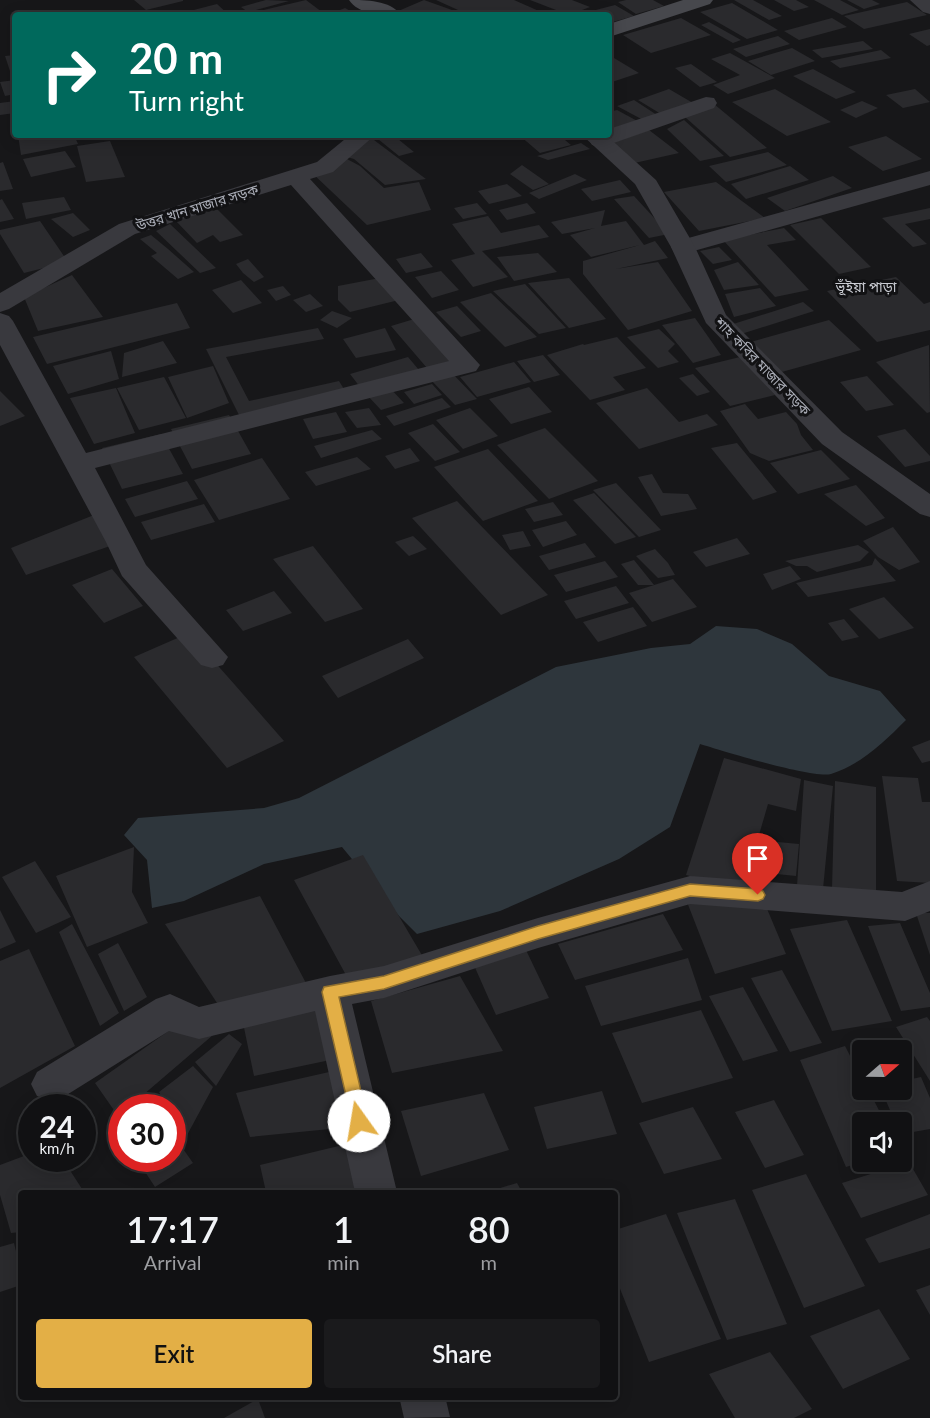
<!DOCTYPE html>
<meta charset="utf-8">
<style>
body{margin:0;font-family:Lato,"Noto Sans Bengali",sans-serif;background:#1a1a1c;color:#f1f3f6;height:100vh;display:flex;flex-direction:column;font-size:22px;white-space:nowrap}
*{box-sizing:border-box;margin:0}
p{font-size:20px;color:#9c9da0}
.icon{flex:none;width:33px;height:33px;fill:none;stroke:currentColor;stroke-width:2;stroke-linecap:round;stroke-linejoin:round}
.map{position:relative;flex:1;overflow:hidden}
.side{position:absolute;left:18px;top:1190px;width:600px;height:210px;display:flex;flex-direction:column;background:#111113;border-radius:6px;box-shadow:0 3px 15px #0003,0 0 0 2px #303133}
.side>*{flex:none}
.guide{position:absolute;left:12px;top:12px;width:600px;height:126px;border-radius:6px;box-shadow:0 3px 15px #0003,0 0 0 2px #303133;background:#00695c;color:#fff;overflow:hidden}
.needle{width:39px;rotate:70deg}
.fabs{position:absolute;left:852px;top:1040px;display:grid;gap:12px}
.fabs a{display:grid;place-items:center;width:60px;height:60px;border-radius:6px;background:#111113;box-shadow:0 3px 15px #0003,0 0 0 2px #303133;font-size:30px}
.speed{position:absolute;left:18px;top:1094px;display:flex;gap:12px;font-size:30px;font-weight:700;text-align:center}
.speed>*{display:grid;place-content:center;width:78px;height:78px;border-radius:50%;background:#111113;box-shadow:0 3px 15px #0003,0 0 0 2px #303133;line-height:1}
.speed small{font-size:15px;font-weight:400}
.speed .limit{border:9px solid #d22;background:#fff;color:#111}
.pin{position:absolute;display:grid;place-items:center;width:51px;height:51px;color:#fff;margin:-62px -26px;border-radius:50% 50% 50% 0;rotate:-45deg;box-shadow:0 0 6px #0007}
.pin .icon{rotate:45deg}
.me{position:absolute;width:66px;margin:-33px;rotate:347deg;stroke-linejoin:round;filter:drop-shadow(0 0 4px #0008)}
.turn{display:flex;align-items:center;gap:21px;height:126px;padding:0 18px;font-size:27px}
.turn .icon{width:78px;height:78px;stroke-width:2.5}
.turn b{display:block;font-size:42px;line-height:51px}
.eta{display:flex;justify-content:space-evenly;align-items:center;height:102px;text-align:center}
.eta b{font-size:36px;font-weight:600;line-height:42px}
.action{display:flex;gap:12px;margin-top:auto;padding:12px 18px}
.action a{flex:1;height:69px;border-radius:6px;background:#e3af46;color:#111;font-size:24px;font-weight:600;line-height:69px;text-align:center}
.action a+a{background:#1a1a1c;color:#f1f3f6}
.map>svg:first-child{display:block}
.water{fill:#2e363c}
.building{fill:#2a2a2d}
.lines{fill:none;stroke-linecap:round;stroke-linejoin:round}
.minor{fill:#39393e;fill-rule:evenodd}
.tertiary{fill:#39393e;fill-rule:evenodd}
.secondary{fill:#47484d;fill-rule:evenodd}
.route{fill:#e3af46;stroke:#94722e;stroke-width:1.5}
.labels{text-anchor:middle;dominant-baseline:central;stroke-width:6;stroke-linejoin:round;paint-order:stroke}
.far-street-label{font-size:14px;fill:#abaeb8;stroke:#121214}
.far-neighbourhood-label{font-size:14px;fill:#cbcdd4;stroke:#121214}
</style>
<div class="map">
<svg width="930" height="1418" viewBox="0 0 930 1418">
<rect width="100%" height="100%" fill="#171719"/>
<path class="water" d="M716,626L757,629L792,644L829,676L880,691L906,720C884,742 862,764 831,774C813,779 723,751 700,744L670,827L619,859L500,911L417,934L399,916L342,847L264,864L184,901L152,908L147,860L124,835L138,818L264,808L299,798L556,667L651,648L690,644Z"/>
<path class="building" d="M134,0H183V1L146,10Z
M266,0L289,1L248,12L241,7Z
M306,0L326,15H247V14Z
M424,0L452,10L440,15H403L396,12Z
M436,0H514L548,15H469Z
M530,0H572L590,7L569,15Z
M626,0H653L664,6L636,14L618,2Z
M734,0H753L782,16L769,20Z
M774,0H796L809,7L794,11Z
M814,0H840L859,10L842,15Z
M847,0H872L880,4L864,9Z
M907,2L927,15L864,29L844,16Z
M732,3L778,30L747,39L700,12Z
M217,4L229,15H178V14Z
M615,5L634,16L609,23V15H592L588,12Z
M345,8L358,15H327Z
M681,18L711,35L651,53L623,35Z
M832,18L847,27L799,40L784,31Z
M709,22L741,40L733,43L701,25Z
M930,29V45L927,46L909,34Z
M778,36L790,44L746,57L733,49Z
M863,41L873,49L822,58L812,50Z
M792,48L815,61L771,75L748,61Z
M881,50L891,58L840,68L830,61Z
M730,53L768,74L775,78L728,94L713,85L740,75L711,59Z
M15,55V77H12L5,56Z
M609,55L639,73L609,83Z
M691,64L717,82L700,87L675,68Z
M813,69L856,92L836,99L793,76Z
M15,80V94L5,96L0,82Z
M669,89L693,103L661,114L638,100Z
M775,89L831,122L787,136L732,102Z
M915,89L930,102L903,108L886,95Z
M634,100L657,115L645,121L617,106Z
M15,101V113L0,115V103Z
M862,101L878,108L856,118L840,110Z
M714,104L767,148L730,157L685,117Z
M617,110L641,123L609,133V112Z
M684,120L724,156L700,161L667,129Z
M649,130L679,153L630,164L609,144Z
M18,135H74L78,144L21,155Z
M373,135H393L414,152L399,156Z
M519,135H559L571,145L540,153Z
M886,136L922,159L883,171L848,147Z
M370,137L426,179L385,185L354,159L340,155Z
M110,141L125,177L86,182L77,146Z
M581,143L590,149L548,160L537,156Z
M65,151L76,167L31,177L23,159Z
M768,152L787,165L726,182L709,166Z
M347,159L360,166L384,188L419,182L431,210L367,225L311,172Z
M3,162L13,189L0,191V163Z
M522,165L549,184L533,190L510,174Z
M790,166L809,180L746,199L731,184Z
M575,174L587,180L539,199L529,193Z
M833,176L852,188L785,211L767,198Z
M620,180L631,192L592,201L581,189Z
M716,182L765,218L699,231L664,192Z
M507,184L522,196L489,204L478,191Z
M634,196L669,234L649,238L614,199Z
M64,197L71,210L26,219L22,203Z
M2,199L14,219L0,222V200Z
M477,203L487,214L463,219L454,208Z
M527,203L536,213L507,220L499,210Z
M216,208L243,235L220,242L213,235L197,243L175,220Z
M930,208V219L905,224L927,244L913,247L882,218Z
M605,210L601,226L626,221L644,245L655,241L668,258L616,269L658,262L692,311L628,330L583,274V261L640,245L591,257L570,235L595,228L562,234L551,222Z
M73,213L90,230L73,237L51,219Z
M488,216L501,233L539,225L549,237L482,251L508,277L473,287L451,260L475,254L452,224Z
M821,218L871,267L839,274L790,225Z
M40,221L68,262L24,273L0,234V230Z
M170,224L216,268L200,273L156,231Z
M784,228L796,240L767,245L809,290L775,297L723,240Z
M151,235L168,249L194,272L178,279L151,256L157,253L140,239Z
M719,247L732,260L713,264L700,251Z
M421,253L433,267L406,273L396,259Z
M538,253L557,272L514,281L497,257Z
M248,259L264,277L254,282L243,273L236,264Z
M738,262L759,285L724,290L714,270Z
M441,271L459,290L432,298L415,277Z
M72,275L103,317L38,331L24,297Z
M896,277L924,304L930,302V330L877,342L827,291Z
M380,278L399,300L350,312L338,300V286Z
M569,278L606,319L569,328L528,283Z
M241,280L262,303L233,313L212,290Z
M525,284L566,328L539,334L493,291Z
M283,286L291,295L276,301L267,290Z
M760,288L776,306L734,317L725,294Z
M491,293L537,337L505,347L460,302Z
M310,294L323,306L306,312L293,300Z
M803,302L814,311L738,335L727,326Z
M177,303L190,328L47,364L33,337Z
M457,306L481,331L461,337L436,312Z
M332,311L352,318L337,328L320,320Z
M421,317L458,359L427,368L391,326Z
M695,318L721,355L693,363L662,325Z
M829,320L861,350L778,373L747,343Z
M318,328L324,339L226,357L249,401L339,381L347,394L240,417L206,349Z
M385,328L396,350L356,358L343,339Z
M659,329L675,344L668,351L679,362L658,368L627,337Z
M617,337L646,368L613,377L625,390L590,400L547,355L583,344L584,345Z
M163,341L177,363L122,377L124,353Z
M929,345L930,412L927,413L876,362Z
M111,351L119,379L68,394L53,366Z
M543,355L560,375L534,382L517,361Z
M408,357L419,370L360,387L350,374Z
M740,357L775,395L730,406L695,368Z
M514,362L531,382L477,397L460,377Z
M213,366L229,403L187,418L168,377Z
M449,370L477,399L455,405L430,379Z
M693,374L710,392L697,396L679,378Z
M867,376L894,405L866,411L840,382Z
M164,377L186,418L139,430L117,388Z
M432,384L442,395L414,404L404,392Z
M529,387L552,412L511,424L489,399Z
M116,388L135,433L94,444L70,398Z
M390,388L404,403L381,410L367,395Z
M647,388L679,422L707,414L718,425L639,449L596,403Z
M0,391L25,416L0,426Z
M442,398L451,407L394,426L386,416Z
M745,404L758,419L786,412L797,424L801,435L813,450L769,461L750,453L720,411Z
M369,408L381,425L357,428L345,412Z
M470,408L498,436L463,449L436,420Z
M336,412L347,432L313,439L303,419Z
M229,415L251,454L192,469L171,429Z
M433,424L460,452L435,461L408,433Z
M545,428L598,481L549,499L497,445Z
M905,429L930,456V461L905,467L877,436Z
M372,430L382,439L321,458L314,446Z
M161,434L183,474L122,489L102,448Z
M737,443L777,492L753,500L711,448Z
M410,448L420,461L395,469L385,456Z
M488,449L538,501L483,521L434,467Z
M821,450L850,479L798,494L770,463Z
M357,457L371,469L316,486L305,472Z
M262,458L290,499L219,520L194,480Z
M652,474L663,493L688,494L697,509L661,516L638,477Z
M187,481L198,499L135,517L125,499Z
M616,483L661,530L639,537L593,490Z
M856,485L866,496L885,518L866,526L824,494Z
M594,493L636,537L615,544L573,500Z
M457,501L548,595L501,615L412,518Z
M553,502L563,515L534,522L525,509Z
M204,504L215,522L151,540L141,522Z
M94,515L116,544L26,575L11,548Z
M566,521L577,535L543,547L532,530Z
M893,527L920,562L899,570L878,557L863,541Z
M523,531L531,546L510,550L502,535Z
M413,536L427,549L409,556L395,542Z
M737,538L750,554L706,567L693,552Z
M585,543L596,557L549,570L539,556Z
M858,545L869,552L860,561L817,572L807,566H796L785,561Z
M313,546L363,609L325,622L273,559Z
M655,549L668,563L675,575L658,578L636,556Z
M875,558L896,581L808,597L796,583L872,565Z
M634,560L654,585H638L621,564Z
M605,561L618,577L566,592L554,575Z
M790,566L801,579L772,590L763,574Z
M112,569L143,606L104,623L72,585Z
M673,579L697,607L652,622L629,593Z
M616,586L629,603L576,619L564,601Z
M274,591L292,613L243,631L226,610Z
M884,597L914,628L879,639L849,609Z
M633,607L647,626L598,642L583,622Z
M844,619L859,637L842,641L828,623Z
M189,633L235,685L284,741L227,768L134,657Z
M408,639L424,658L338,698L322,676Z
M930,740V761L922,763L912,747Z
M724,758L801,779L796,811L768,804L743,890L686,875Z
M882,776L918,778L922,802H930V883L897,881Z
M804,780L833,786L823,889L797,886Z
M835,781L876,787V894L832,888Z
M758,840L799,844L796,876L758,872Z
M134,847L132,892L148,923L87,947L56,876Z
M363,855L423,957L352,986L294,880Z
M35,861L71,917L36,933L2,877Z
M260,896L307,985L221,1009L165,924Z
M687,902L765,904L786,954L715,974Z
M0,910L16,942L0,949Z
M916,913H930V955Z
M663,914L683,950L575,980L558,944Z
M847,920L892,1021L832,1031L790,929Z
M900,923L930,993V1007L901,1011L868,926Z
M72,924L119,1013L100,1026L59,932Z
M118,943L147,997L124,1011L98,954Z
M525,948L549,998L496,1015L473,963Z
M29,949L75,1046L0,1088V961Z
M688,958L702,1000L601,1026L585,986Z
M782,970L822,1043L790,1052L751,978Z
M460,976L503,1051L392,1073L371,1001Z
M743,987L778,1051L743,1061L709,996Z
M328,1002L335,1059L254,1076L242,1018Z
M701,1010L733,1078L642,1103L612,1033Z
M927,1017L930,1021V1081L896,1027Z
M184,1020L213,1035L129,1107H122V1113L118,1116L95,1083Z
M229,1034L242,1044L216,1086L195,1062Z
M845,1046L862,1079V1089H868L885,1122H862V1162L846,1167L800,1060Z
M193,1066L213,1087L186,1137L172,1115V1107H167L159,1092Z
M338,1070L350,1127L250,1137L236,1093Z
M921,1077L930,1098V1129L902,1134V1122H895L881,1089H902V1081Z
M602,1091L617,1134L547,1149L534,1107Z
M484,1093L509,1150L421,1176L401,1111Z
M774,1100L804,1155L765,1168L735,1112Z
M693,1107L722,1159L664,1174L639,1123Z
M172,1133L193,1163L155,1187L136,1158H172Z
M351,1143L363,1192H266L260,1165Z
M32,1153V1158H62L84,1192H21V1232L11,1233L0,1195V1165Z
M909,1162L928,1195L861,1218L842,1183Z
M806,1174L865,1286L804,1308L752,1190Z
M517,1183L522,1192H487Z
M735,1199L787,1324L727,1340L677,1213Z
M666,1214L721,1339L649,1362L615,1276V1230Z
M930,1214V1248L879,1263L865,1239Z
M14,1243L21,1272V1285L0,1292V1247Z
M930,1285V1315L916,1290Z
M879,1309L910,1359L843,1389L810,1336Z
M770,1352L812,1409L794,1418H735L709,1374Z
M258,1399L265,1418H224Z"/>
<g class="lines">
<path class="minor" d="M910,0H930V14L923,12Z
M706,97L714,98L717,103L714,108L608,145L600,147L592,145L589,140L592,135H609V129Z
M350,135H375L333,172L310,179L480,365L476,371L95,468L146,565L228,657L223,665L212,668L201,665L122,576L106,542L0,345V313L9,316L13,321L86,453L449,361L291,185L135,234L9,309L0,312V293L119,224L317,162Z
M930,171V185L683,254L674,252L671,247L674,242Z
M690,876L902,892L930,881V911L905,921L690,904L538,948L384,998L352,1004L397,1192H355L315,1011L199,1039L169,1031L65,1096L51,1101L37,1096L31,1084L37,1072L156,999L170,994L199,1007L330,976L384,966L538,918Z
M399,1396H445L450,1417L404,1418Z"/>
<path class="tertiary" d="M582,135H606L656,180L695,247L726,315L842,432L930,494V517L920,514L822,444L706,323L671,247L635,184Z"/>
<path class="secondary" d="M349,0C366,0 390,0 401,15C384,15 360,16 349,0Z
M683,0H713L710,4L609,37V24Z"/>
</g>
<path class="route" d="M690,884L758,889L763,891L765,895L763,899L758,901L690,896L538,939L384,989L339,997L368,1121L365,1126L359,1128L353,1126L322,992L324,987L384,976L538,926Z"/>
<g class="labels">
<g class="far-street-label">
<text transform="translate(197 207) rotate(-17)">উত্তর খান মাজার সড়ক</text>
<text transform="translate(763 366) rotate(46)">শাহ কবির মাজার সড়ক</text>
</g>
<g class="far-neighbourhood-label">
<text x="866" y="286">ভূঁইয়া পাড়া</text>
</g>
</g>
</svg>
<div class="fabs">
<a><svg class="needle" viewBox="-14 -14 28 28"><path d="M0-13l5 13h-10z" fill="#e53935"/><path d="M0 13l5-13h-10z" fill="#9c9da0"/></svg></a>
<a><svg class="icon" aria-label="sound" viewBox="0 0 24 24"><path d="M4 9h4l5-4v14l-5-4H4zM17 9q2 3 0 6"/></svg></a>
</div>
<div class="speed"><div>24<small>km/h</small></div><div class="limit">30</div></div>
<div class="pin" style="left:758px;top:895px;background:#d93025"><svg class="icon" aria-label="arrive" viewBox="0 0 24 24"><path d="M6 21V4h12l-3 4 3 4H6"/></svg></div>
<svg class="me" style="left:359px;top:1121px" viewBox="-20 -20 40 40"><circle r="19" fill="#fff"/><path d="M0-13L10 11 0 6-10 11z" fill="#e3af46"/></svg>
<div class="guide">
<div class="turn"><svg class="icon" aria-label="right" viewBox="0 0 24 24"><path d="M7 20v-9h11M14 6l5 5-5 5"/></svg><div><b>20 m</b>Turn right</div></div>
</div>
<section class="side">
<div class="eta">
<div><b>17:17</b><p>Arrival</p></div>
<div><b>1</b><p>min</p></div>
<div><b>80</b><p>m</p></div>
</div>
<div class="action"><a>Exit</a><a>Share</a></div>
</section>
</div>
